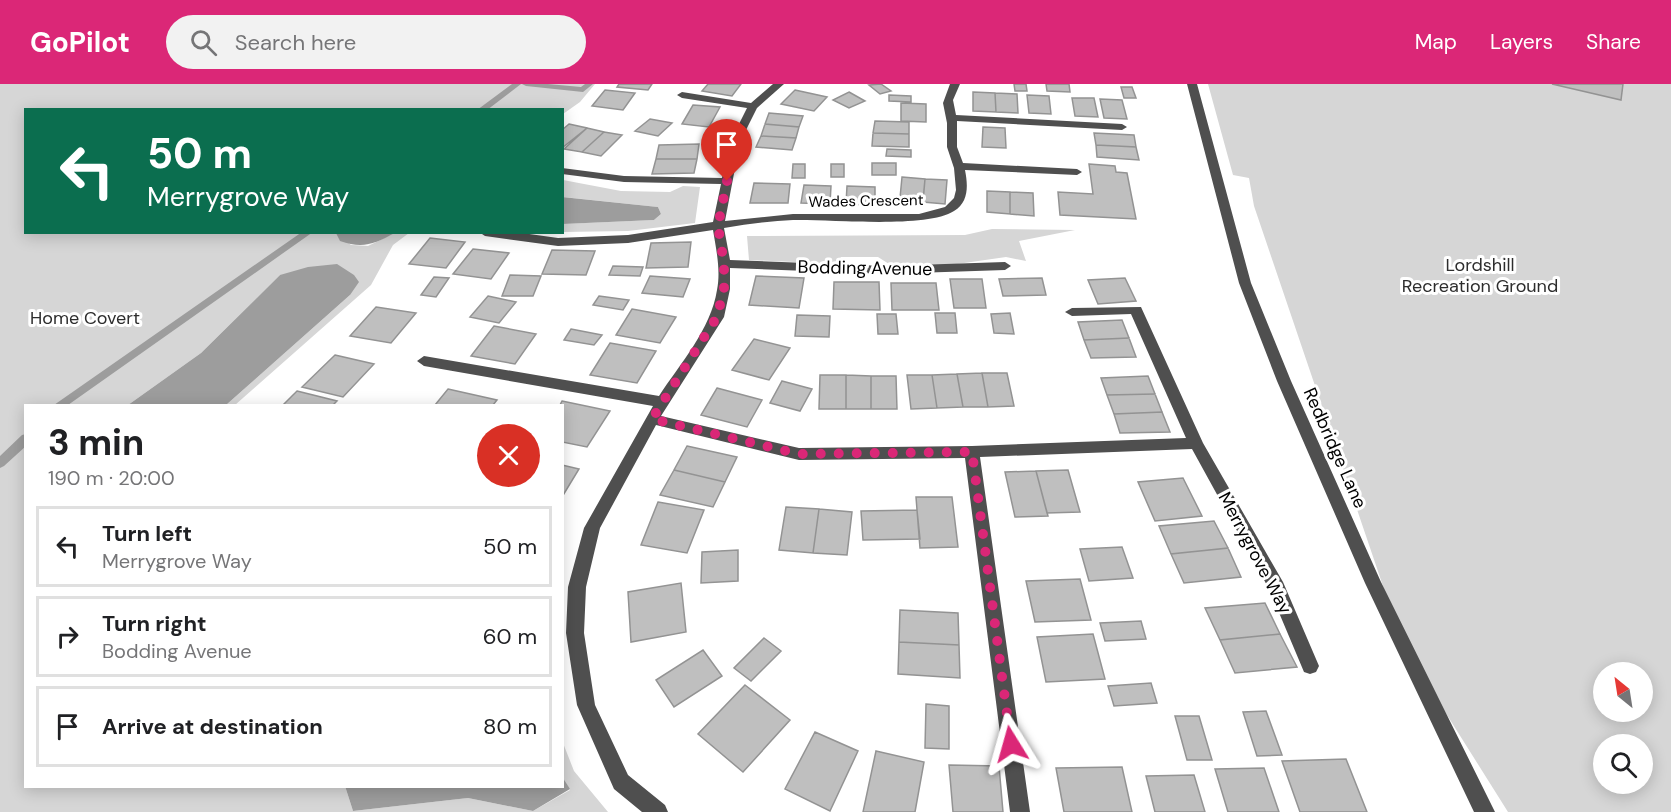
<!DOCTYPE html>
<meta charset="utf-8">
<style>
body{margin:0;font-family:"DM Sans",sans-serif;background:#f2f2f2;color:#202124;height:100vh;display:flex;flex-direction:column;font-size:22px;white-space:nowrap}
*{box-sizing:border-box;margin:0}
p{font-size:20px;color:#757577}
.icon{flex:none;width:33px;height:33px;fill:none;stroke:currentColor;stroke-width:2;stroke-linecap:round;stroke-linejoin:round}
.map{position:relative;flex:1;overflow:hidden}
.side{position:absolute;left:24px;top:320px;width:540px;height:384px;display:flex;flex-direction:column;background:#fff;border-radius:0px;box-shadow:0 3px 15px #0003}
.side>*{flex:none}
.banner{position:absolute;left:24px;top:24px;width:540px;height:126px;border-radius:0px;box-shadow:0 3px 15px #0003;background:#0b6e4f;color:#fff;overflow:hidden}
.needle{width:39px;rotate:330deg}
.controls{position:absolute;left:1593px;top:578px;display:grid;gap:12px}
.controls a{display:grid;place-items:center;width:60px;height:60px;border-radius:50%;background:#fff;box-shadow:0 3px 15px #0003;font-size:30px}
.pin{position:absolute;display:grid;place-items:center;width:51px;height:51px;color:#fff;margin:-62px -26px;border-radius:50% 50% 50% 0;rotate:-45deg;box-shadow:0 0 6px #0007}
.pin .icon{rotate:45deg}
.me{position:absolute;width:66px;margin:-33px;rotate:352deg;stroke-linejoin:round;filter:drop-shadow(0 0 4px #0008)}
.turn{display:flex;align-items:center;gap:21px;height:126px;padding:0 24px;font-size:27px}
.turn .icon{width:78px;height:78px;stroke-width:2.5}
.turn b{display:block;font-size:42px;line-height:51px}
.round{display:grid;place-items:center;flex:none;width:63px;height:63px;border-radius:32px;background:#f2f2f2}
.head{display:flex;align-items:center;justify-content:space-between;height:102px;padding:0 24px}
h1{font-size:36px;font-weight:700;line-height:45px}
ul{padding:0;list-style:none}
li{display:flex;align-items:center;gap:18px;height:81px;margin:0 12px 9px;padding:0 12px;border:3px solid #e0e0e0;border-radius:0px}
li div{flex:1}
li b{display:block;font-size:22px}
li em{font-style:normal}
header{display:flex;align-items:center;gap:36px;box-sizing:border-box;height:84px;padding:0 30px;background:#db2777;color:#fff}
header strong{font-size:28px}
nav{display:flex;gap:33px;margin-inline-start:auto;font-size:21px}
.search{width:420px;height:54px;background:#f2f2f2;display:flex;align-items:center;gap:15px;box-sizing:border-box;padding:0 21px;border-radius:33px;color:#757577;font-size:22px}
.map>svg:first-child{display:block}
.green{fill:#d6d6d6;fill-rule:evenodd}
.water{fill:#9d9d9d}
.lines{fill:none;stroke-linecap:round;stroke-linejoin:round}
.stream{fill:#9d9d9d;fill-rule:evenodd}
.building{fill:#bfbfbf;stroke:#939393;stroke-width:1.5}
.minor{fill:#4f4f4f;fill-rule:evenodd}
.route{stroke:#db2777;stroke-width:10;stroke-dasharray:0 18}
.labels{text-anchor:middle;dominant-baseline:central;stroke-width:6;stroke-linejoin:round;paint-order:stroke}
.far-street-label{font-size:15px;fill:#000;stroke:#fff}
.park-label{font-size:18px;fill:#2d2d2d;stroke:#fff}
.street-label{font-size:18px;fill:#000;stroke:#fff}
</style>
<header>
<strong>GoPilot</strong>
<div class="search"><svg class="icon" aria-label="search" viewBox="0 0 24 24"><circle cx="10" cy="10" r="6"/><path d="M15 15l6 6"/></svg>Search here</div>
<nav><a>Map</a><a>Layers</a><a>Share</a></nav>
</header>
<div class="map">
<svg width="1671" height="728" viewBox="0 0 1671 728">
<rect width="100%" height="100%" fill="#fff"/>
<path class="green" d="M0,0H595L580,18L563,30L562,26L519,24L511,26H26V148H336L351,161L368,162L395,149H409L393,161L371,201L235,321H226L350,211L280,191L201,269L128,321H26V702H345L353,727L468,714L533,727L570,706L563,694V659L574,687L608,728H0Z
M1208,0H1671V728H1508L1403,561L1254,122L1249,94L1233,91ZM1604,588H1642V627H1604ZM1604,660H1642V699H1604Z
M563,96L621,107L670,108L683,102L700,103L695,139L628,147L563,148L562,140L654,136L661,130L658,123L563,113Z
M992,145L1075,146L1019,157L1026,177L1006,173L950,181L889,180L878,173H841L837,180L749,176L747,152L965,151Z"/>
<path class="water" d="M562,113L658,123L661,130L654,136L563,140Z
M336,149V148L395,149C374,160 363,165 340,157Z
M337,180L354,191L359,198L350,211L226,321H128L201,269L280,191L308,183Z
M563,694L570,705L533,727L468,714L353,727L345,702H562Z"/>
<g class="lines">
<path class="stream" d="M512,0H521L487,26H477Z
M522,0H548L581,3L585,0H593L583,8L526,2Z
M302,148H313L68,321H54Z
M26,350V362L4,382L0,384V372L22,351Z"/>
</g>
<path class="building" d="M619,0H652L648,6L617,3Z
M708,0H741L732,12L702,7Z
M881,0L891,7L880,10L869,1Z
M1014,0H1026L1027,7H1015Z
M1046,0H1069L1070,8L1047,7Z
M1552,0H1623L1621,16Z
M1121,3H1132L1136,14H1124Z
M605,6L635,9L623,26L592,22Z
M795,6L827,13L814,27L781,20Z
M849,8L865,17L849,24L833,16Z
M973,8L995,9L996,28L973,27Z
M995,9L1017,10L1018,29L996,28Z
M889,11L911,12V18L889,17Z
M1027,11L1049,12L1051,30L1029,29Z
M1072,14H1094L1098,33L1075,32Z
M1100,15L1122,16L1127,35L1104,34Z
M901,19L926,20V38L901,37Z
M693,21L720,23L709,43L682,40Z
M769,29L803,32L799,43L765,40Z
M650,35L672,39L658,52L635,47Z
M875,37L909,38V50L873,49Z
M569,40L587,44L562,64V46Z
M765,40L799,43L796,54L761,52Z
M983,43L1005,44L1006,64L982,63Z
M587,44L604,48L582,68L564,65Z
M604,48L622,51L601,72L582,68Z
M873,49L909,50V63L872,62Z
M1094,49L1134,51L1136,63L1096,61Z
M761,52L796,54L792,66L756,63Z
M699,60L697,75H656L659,61Z
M1096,61L1136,63L1139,76L1097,73Z
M887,65L911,66V73L886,72Z
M656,75H697L694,89L652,90Z
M872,79H896V91H872Z
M793,80H805V94H792Z
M831,80H844V93H831Z
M1089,80L1115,82L1116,88L1127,89L1136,135L1060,131L1058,108L1093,110Z
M902,93L925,95L923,116L900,114Z
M925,95L947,96L945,120L923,118Z
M754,99L790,100L788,119H750Z
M804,101L831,102L830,120L801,119Z
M847,102L875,103V121L846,120Z
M987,107L1010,108V130L987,128Z
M1010,108L1033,109L1034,132L1010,130Z
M430,154L465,158L446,184L409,180Z
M691,158L688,183L646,184L651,159Z
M473,165L509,169L491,195L453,190Z
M552,166L595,167L586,191L542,190Z
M613,182L643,183L640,192L609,191Z
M510,191L541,192L533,212H502Z
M650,192L690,195L683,213L642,209Z
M756,192L804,194L799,224L749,221Z
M434,193L449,194L436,213L421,211Z
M1042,194L1046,211L1003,212L999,195Z
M1125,194L1136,217L1098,220L1088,196Z
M950,195H982L986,224H954Z
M834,198H879L880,226L833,225Z
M891,199H936L939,226H892Z
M488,212L516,218L499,239L470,233Z
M599,212L629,216L623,226L593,221Z
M376,223L416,229L391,259L350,252Z
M632,225L676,233L660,259L616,251Z
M935,229H955L957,249H937Z
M1010,229L1014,250L994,249L991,230Z
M877,230H896L898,250H878Z
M797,231L830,232L829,253L795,252Z
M1122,236L1129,254L1084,256L1078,238Z
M494,242L536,250L515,280L471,272Z
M571,245L602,251L594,261L564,256Z
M1129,254L1136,273L1091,274L1084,256Z
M754,255L790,264L769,296L732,286Z
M610,259L656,267L637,299L590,291Z
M335,271L374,280L343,313L302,303Z
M982,289L988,323H963L957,290Z
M982,289H1007L1014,322L988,323Z
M957,290L963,323L937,324L932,291Z
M820,291H846V325H819Z
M846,291L871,292V325H846Z
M907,291H932L937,324L911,325Z
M871,292H896L897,325H871Z
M1148,292L1155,310L1107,311L1101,294Z
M782,297L812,305L800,327L770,319Z
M717,304L762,316L747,343L701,331Z
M448,305L497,316L493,321H435Z
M297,307L337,317L333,321H283Z
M1155,310L1162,328L1114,330L1107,311Z
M562,317L610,327L587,363L562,358V321H560Z
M1162,328L1170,348L1120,349L1114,330Z
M687,362L737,373L725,398L674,386Z
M562,381L579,385L562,413Z
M674,386L725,398L713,423L660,411Z
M1068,386L1080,428L1047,429L1036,387Z
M1036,387L1048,432L1015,433L1005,388Z
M1183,394L1202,432L1155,437L1138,398Z
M916,413H952L958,463L920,464Z
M658,418L704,426L687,469L641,461Z
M786,423L819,425L813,469L779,466Z
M819,425L852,428L847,471L813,469Z
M917,426L920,455L863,456L861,427Z
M1214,437L1228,464L1171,470L1159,442Z
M1122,463L1133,494L1089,497L1080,465Z
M1228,464L1241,493L1184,499L1171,470Z
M738,466V497L701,499L702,468Z
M1080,495L1091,536L1035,538L1026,497Z
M681,499L686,548L631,558L628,508Z
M1265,519L1280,550L1220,556L1205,524Z
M900,526L958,529L959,561L899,558Z
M1141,537L1146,555L1105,557L1100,539Z
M1093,550L1105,595L1046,598L1037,553Z
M1280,550L1297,583L1235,589L1220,556Z
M764,554L781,567L751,597L734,584Z
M899,558L959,561L960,594L898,590Z
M703,566L722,592L674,623L656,596Z
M1151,599L1157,619L1114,622L1108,602Z
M745,601L790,636L743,688L698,650Z
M926,620L949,622V665L925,664Z
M1266,627L1282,671L1257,672L1243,628Z
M1175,632H1199L1212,676H1187Z
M815,648L858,667L830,727L785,705Z
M876,667L924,678L915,728H863Z
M1346,675L1367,728H1300L1282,677Z
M949,681L999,682L1003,728H953Z
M1122,683L1132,728H1064L1056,684Z
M1264,684L1279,728H1228L1215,685Z
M1194,691L1205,728H1155L1146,692Z"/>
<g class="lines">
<path class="minor" d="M773,0H784L757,24L740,58L725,137L793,130H919L945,123L954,114L956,106L954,84L947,63V39L943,19L950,0H960L953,16L956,31L1122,40L1127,43L1122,46L957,37V63L963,79L1077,85L1082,88L1077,91L965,86C968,101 969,118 954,127C926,145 830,135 793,136C770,137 747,140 724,144L730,176L885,182L1005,178L1011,182L1005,186L885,190L730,184V205L724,233L661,332L799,364L972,362L1186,354L1131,230L1072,232L1065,228L1072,224L1141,223L1203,359L1283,498L1319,582L1316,588L1310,590L1304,588L1269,505L1192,365L980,373L1030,728H1010L965,374L799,376L656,341L600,444L586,503L584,549L595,621L628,691L665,721L668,728H642L614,705L577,621L566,549L568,503L584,444L653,322L424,282L417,277L424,272L659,312C680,280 711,245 717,206C721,186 716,165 713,146L628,159L558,162L485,152L479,148H515L558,154L628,151L713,138L721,100L624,98L562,90V84L624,92L722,94L730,58L747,24L682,14L677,11L682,8L751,19Z
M1187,0H1197L1251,199L1291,297L1381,498L1495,728H1474L1365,499L1277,297L1239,199Z"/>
</g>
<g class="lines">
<path class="route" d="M727,97L718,142L724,180V205L717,233L652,335L799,370L972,368L1011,660"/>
</g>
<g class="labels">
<g class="far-street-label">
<text transform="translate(866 117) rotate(-1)">Wades Crescent</text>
</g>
<g class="park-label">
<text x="1480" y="181">Lordshill<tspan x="1480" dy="21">Recreation Ground</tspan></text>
<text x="85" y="234">Home Covert</text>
</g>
<g class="street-label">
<text transform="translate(865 184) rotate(1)">Bodding Avenue</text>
<text transform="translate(1335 364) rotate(66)">Redbridge Lane</text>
<text transform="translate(1255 469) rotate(62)">Merrygrove Way</text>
</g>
</g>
</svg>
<div class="controls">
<a><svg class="needle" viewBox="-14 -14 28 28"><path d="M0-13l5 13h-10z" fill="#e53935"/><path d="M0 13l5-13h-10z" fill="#757577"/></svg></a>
<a><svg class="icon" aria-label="search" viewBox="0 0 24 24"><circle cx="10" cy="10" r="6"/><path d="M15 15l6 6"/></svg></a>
</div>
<div class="pin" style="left:727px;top:97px;background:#d93025"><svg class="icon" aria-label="arrive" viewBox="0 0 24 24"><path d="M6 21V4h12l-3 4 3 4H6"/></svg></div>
<svg class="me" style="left:1011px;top:660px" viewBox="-20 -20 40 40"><path d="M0-17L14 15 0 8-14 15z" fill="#db2777" stroke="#fff" stroke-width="4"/></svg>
<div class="banner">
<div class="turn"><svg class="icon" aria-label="left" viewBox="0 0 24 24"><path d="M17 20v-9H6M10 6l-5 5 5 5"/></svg><div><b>50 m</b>Merrygrove Way</div></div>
</div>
<section class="side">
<div class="head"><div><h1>3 min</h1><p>190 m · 20:00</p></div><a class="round" style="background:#d93025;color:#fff"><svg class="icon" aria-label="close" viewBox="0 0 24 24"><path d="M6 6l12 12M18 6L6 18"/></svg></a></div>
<ul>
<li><svg class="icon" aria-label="left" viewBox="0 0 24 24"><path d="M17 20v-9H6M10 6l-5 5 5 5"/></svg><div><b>Turn left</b><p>Merrygrove Way</p></div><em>50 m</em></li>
<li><svg class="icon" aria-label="right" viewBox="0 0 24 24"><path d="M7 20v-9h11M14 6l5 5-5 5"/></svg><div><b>Turn right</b><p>Bodding Avenue</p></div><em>60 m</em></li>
<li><svg class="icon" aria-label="arrive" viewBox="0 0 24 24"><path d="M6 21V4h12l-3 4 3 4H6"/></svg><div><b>Arrive at destination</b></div><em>80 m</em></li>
</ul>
</section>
</div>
